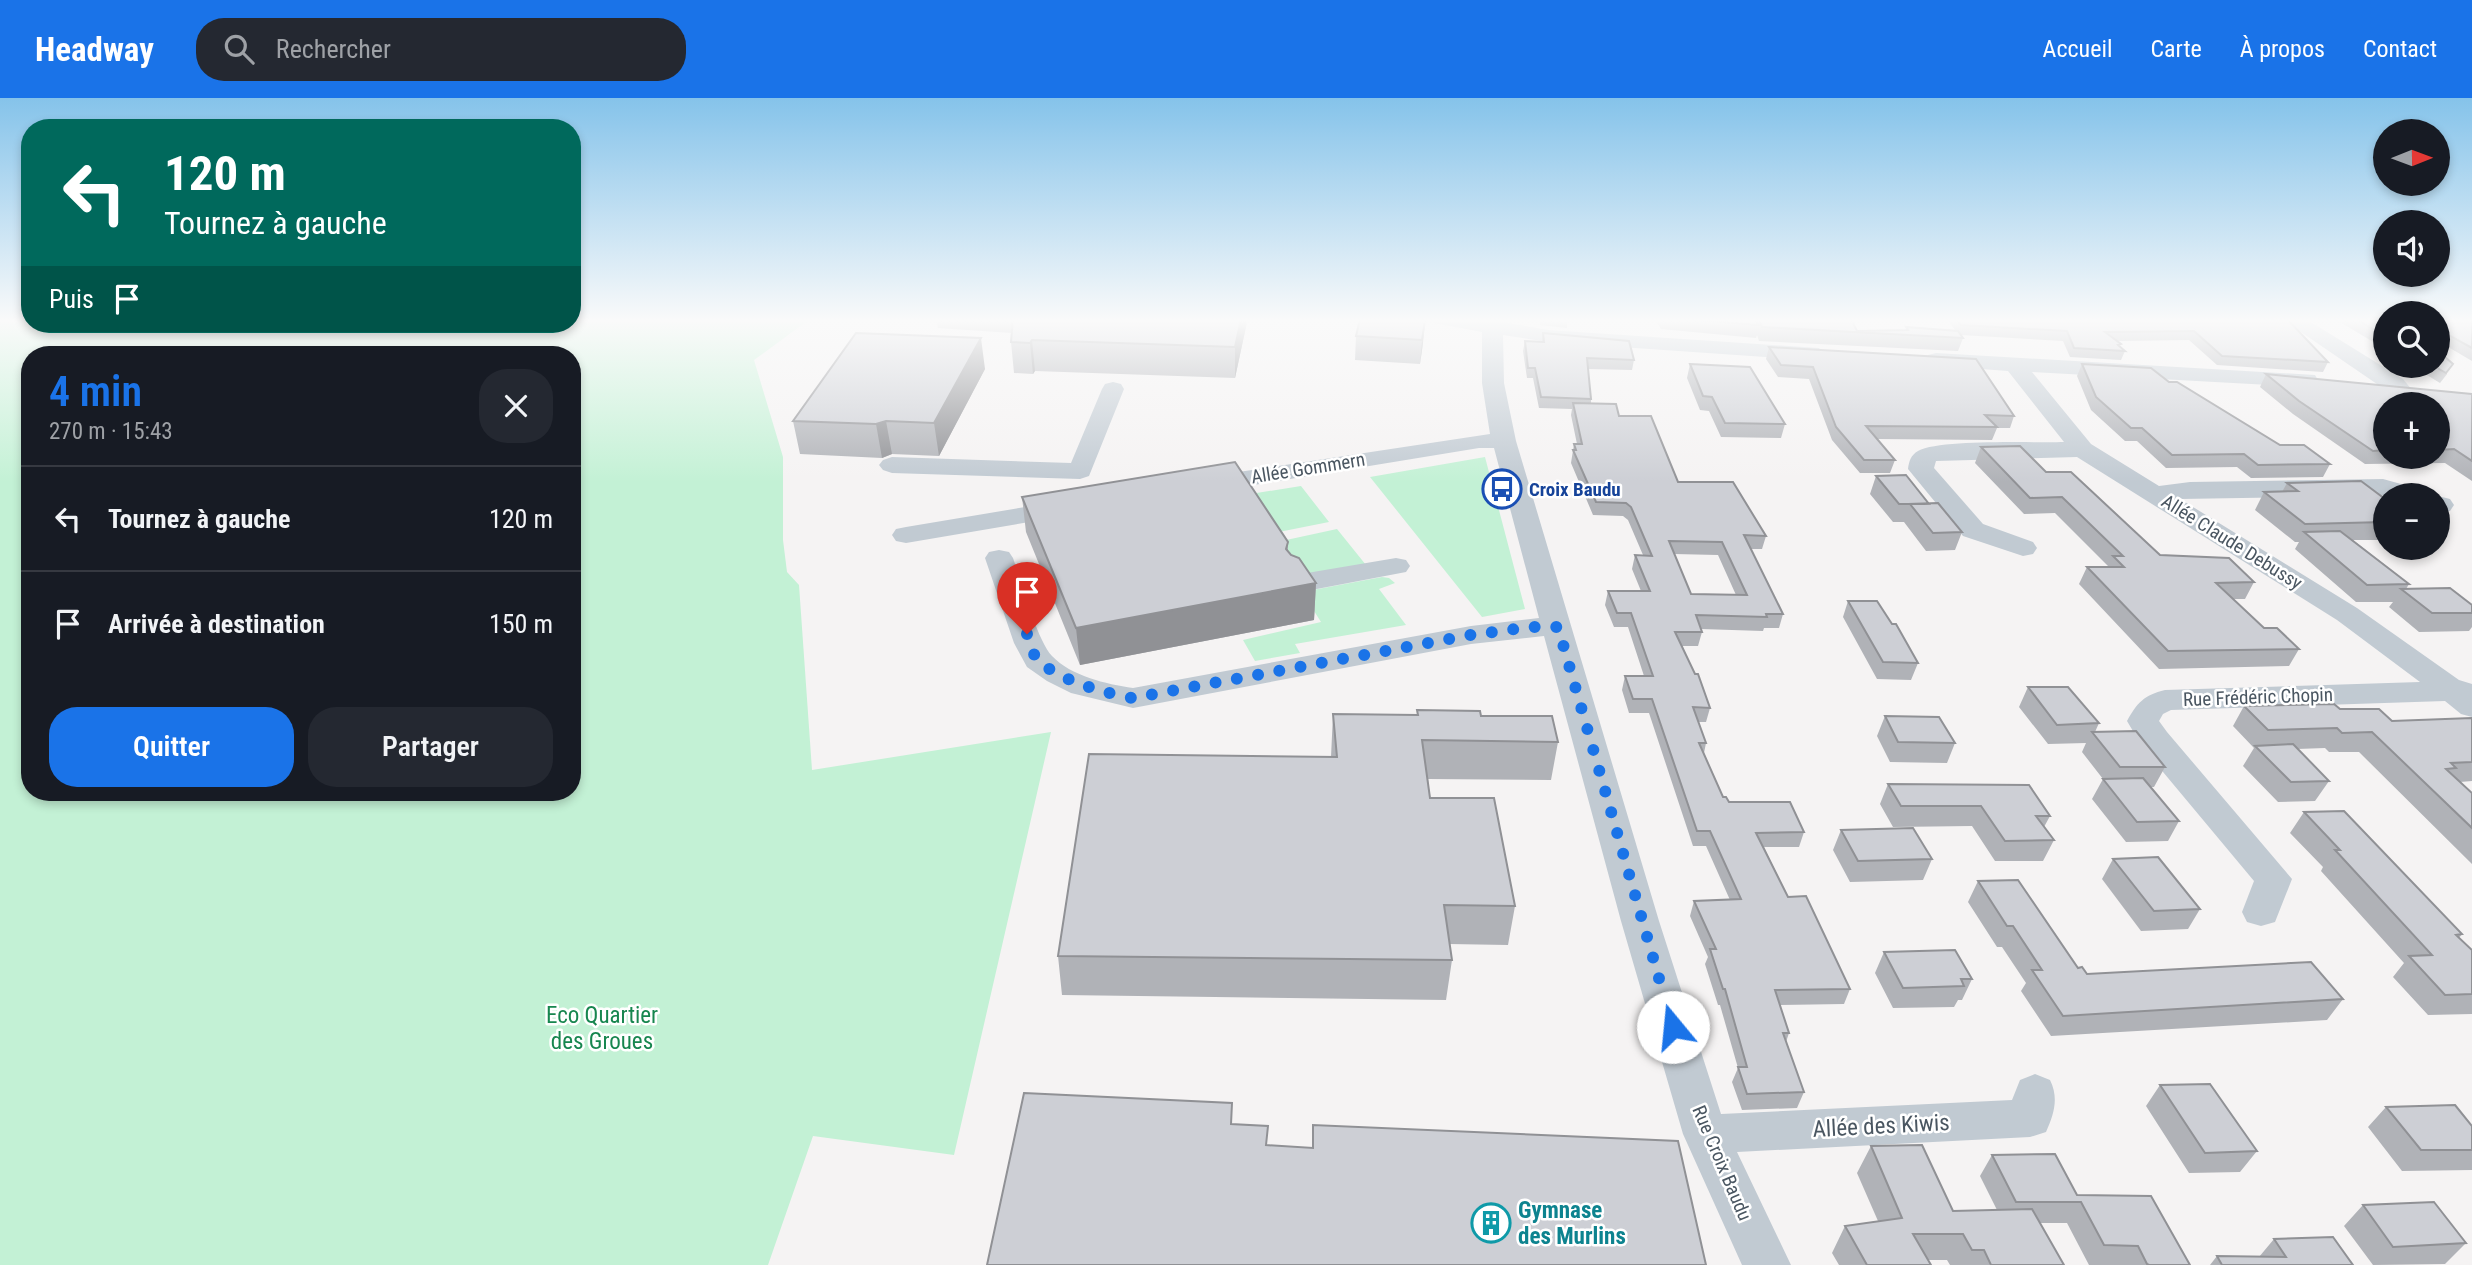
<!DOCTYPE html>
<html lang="fr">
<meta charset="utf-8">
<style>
body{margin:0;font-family:"Roboto Condensed",sans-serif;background:#242831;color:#f1f3f6;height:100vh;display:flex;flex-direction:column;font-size:26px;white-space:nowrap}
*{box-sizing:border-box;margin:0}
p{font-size:23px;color:#9ea1a6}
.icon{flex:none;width:38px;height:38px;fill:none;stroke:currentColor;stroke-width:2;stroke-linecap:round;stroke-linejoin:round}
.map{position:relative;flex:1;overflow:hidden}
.side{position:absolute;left:21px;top:248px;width:560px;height:455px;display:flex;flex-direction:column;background:#171b24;border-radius:28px;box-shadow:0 4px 10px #0003}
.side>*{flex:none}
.top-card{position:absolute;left:21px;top:21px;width:560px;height:214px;border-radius:28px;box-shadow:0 4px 10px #0003;background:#00695c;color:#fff;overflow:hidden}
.needle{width:46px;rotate:89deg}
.buttons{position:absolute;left:2373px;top:21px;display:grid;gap:14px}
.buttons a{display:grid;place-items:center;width:77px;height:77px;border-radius:50%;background:#171b24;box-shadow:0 4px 10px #0003;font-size:35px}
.pin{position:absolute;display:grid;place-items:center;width:60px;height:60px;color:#fff;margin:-72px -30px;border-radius:50% 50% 50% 0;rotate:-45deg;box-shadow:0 0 7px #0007}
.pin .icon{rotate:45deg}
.me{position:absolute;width:77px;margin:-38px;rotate:343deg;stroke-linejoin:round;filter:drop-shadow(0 0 5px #0008)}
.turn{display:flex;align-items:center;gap:24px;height:147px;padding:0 28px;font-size:32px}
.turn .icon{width:91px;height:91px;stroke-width:2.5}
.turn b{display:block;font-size:49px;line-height:60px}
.then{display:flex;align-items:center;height:66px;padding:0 28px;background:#0003;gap:14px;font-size:26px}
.round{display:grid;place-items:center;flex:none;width:74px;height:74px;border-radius:28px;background:#242831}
.head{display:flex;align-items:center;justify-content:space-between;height:119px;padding:0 28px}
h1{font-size:42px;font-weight:600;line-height:52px;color:#1a73e8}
.cta{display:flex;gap:14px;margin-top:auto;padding:14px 28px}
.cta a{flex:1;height:80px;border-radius:28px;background:#1a73e8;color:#fff;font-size:28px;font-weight:600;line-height:80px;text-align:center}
.cta a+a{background:#242831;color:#f1f3f6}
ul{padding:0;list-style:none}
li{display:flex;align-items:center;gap:21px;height:105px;padding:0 28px;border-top:2px solid #363941}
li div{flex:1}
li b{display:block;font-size:26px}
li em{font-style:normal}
header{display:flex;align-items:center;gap:42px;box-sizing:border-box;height:98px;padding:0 35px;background:#1a73e8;color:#fff}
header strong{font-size:33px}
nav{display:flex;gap:38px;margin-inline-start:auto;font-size:24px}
.search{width:490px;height:63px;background:#242831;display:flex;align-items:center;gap:18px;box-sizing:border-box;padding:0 24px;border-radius:28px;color:#9ea1a6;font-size:26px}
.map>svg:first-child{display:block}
.green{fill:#c3f1d5;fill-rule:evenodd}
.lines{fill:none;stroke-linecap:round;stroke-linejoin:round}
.minor{fill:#c1cad2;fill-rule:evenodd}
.wall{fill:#b0b2b7;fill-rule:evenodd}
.shaded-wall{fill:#909195}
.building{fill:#cdcfd5;stroke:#909195;stroke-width:2;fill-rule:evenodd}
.route{stroke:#1a73e8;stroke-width:12;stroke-dasharray:0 21.6}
.labels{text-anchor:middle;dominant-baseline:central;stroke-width:5;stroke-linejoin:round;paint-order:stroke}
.street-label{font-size:19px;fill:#4a5661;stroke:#fff}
.transit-label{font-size:19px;font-weight:bold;fill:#164399;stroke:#fff;text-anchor:start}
.near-park-label{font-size:23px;fill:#17864f;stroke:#fff}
.near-street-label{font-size:23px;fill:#4a5661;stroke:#fff}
.near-culture-label{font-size:23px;font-weight:bold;fill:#0d838f;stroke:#fff;text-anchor:start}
</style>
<header>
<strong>Headway</strong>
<div class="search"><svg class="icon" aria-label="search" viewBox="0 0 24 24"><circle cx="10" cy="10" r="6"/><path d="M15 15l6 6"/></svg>Rechercher</div>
<nav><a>Accueil</a><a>Carte</a><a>À propos</a><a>Contact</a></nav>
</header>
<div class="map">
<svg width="2472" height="1167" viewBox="0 0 2472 1167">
<rect width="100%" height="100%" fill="#f5f3f3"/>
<path class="green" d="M0,221H30V226H572V221H810L754,262L783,359V442L787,474L799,487L812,672L1051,634L954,1057L813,1038L768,1167H0ZM572,257V695H30V257Z
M1485,359L1525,511L1482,519L1370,379Z
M1301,388L1329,424L1264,437L1238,398Z
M1337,431L1366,467L1292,480L1268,446Z
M1382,479L1389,480L1395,485L1379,491L1406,527L1295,546L1300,555L1255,563L1243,542L1321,524L1302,494Z"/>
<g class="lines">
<path class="minor" d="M1431,221H1502L1503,224L1548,232L1819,250L1822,255L1819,260L1811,262L1548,244L1503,237L1504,285L1516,343L1659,823L1721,1016L2012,1002L2020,982L2035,976L2050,982C2059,1000 2054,1016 2046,1034L2030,1039L1737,1054L1791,1167H1742L1683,1036L1621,823L1544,538L1471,546L1133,610L1071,595L1047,583L1027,569L1014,545L985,460L989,454L999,452L1009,454L1013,460C1021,483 1037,542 1052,558C1071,578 1106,586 1133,590L1471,528L1539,520L1494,350H1479L1205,395L1196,392L1192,387L1196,382L1205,379L1490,336L1482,285V234L1434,225Z
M2282,221H2306L2403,281L2412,292L2409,297H2393Z
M1936,255L2315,277L2318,282L2315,287L2307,289L2032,274L2091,346L2159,388L2190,384L2383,381L2419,391L2423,397L2180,401L2357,510L2459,582L2472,586V619L2461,616L2445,603L2171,612L2163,616L2159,623L2167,634L2292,781L2275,824L2261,828L2247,824L2242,814L2254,783L2143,650L2127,623C2137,605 2144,597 2165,592L2420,584L2337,522L2077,359L1936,363L1934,370L1983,426L2033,444L2037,450L2033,456L2023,458L1963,438L1908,371C1909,363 1911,357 1918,353C1940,341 2034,345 2064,344L2008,273L1928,267L1925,262L1928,257Z
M1113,284L1121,286L1124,291L1089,378L1080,381L892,375L883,372L879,367L883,362L892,359L1071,365L1102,291L1105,286Z
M2438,398L2450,401L2454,407L2450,413L2438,414Z
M1067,402L1076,404L1080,410L1076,416L906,445L896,443L892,437L896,431L906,429Z
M1396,460L1406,462L1410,468L1406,474L1301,494L1291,491L1287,485L1291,479L1301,476Z"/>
</g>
<path class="wall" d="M936,221H1247V224L1235,280L1035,273L1033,276L1014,275L1011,244L1012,235L938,230Z
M1423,221V245L1420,266L1355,262L1356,238Z
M1539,221H1567V230L1540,227Z
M1655,221H1754L1755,222V221H1851L1857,233L1906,232V229L1955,232L1947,221H2287L2328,264L2323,274L2217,267L2189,242L2117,243L2121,246L2120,248L2125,253L2121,262L2070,259L2063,243L1961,237L1963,240L1958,253L1759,243L1757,237L1756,240L1661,231Z
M2310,221H2385V251L2335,221Z
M2438,221H2472V263L2438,243Z
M1543,235L1634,262L1632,272L1588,271L1591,301V305L1619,318L1678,384L1766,438L1762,451H1751L1783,516L1779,530H1764L1763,533L1701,531L1702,534L1698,548H1682L1710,610L1706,624H1698L1706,645L1704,655L1723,699L1729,704L1804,734L1799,749H1764L1788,799L1850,891L1844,906L1780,907L1789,935L1786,944L1804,994L1797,1010L1742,1012L1732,984L1738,970L1720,907H1718L1705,866L1708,859L1690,818L1694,803L1730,802L1706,748H1693L1649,615H1629L1622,592L1625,578H1644L1628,529H1614L1605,507L1608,493H1641L1632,471L1635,457H1643L1628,422L1623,418L1593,417L1571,365L1574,346H1577L1571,317L1572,311L1539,310L1533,280H1527L1523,253L1525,243L1542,244ZM1674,456L1718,457L1736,497L1691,496Z
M1769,249L2014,318L2010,330H1997L1992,342L1877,341L1895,362L1890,375H1860L1832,342L1809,281L1778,279L1766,261Z
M1690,266L1785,326L1781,340L1721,339L1709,313L1700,312L1687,280Z
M2082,266L2169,284L2280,347L2330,366L2323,379L2251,380L2237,369L2166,370L2137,343H2125L2091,312L2077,278Z
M2412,268H2438L2447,276L2440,285Z
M985,271L939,358L892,356L882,360L800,356L793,323Z
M2266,276L2472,296V383L2445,365L2365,366L2293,316L2260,289ZM2385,306H2438V359H2385Z
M1981,349L2046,374L2160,457L2254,484L2245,501H2233L2264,530L2299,551L2289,568L2159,571L2079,486L2087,469H2108V468L2055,415L2024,416L1975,365Z
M1876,378L1929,406L1962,434L1955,452L1926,453L1904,424H1893L1870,396Z
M2287,385L2385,401V442H2353L2409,486L2406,491L2472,507V529L2469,533L2419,534L2389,509L2393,504H2356L2295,451L2299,444H2295L2255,412L2264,394H2282Z
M1022,399L1288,444V453L1316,485L1314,522L1080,567L1026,434Z
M1848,503L1918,565L1911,582L1877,581L1843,519Z
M2028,589L2099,625L2095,634L2165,669L2154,689H2150L2179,723L2168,743L2126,744L2092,701L2103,681L2082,654L2086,645L2048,646L2019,609Z
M2244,608L2340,611L2392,623L2472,620V683L2460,684L2472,695V766L2359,654H2329L2325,650L2297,651L2329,683L2315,703L2278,704L2243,668L2254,650L2233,628Z
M1417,612L1481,618L1558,644L1551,682L1428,681L1430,700L1515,808L1508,847L1449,846L1452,862L1446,902L1062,897L1058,858L1331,659L1333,616L1417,617Z
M1885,618L1955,645L1947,665L1890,664L1877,638Z
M1888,686L2050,718L2044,729L2054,742L2043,763H1995L1972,728L1893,729L1880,706Z
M2304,714L2462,836L2459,840L2472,852V916L2428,917L2393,879L2404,865L2321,773L2323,769L2290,735Z
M1841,732L1932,761L1923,782L1850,784L1833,752Z
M2113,761L2200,811L2188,831L2141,833L2102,781Z
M1978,783L2078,870L2087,876L2343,901L2327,922L2051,938L2021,893L2026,885L2002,849H1997L1968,804Z
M1884,854L1972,881L1962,902H1958L1954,909L1893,910L1875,875Z
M2160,987L2257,1053L2240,1074L2189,1075L2146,1008Z
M2386,1009L2472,1028V1072L2402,1073L2368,1029Z
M1871,1048L1953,1113L1997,1112L1980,1078L1992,1057L2077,1097L2190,1167H2089L2067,1125H2040L2064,1167H1950L1947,1162H1928L1931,1167H1839L1832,1155L1845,1128L1878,1123L1857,1075Z
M2363,1107L2466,1145L2445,1166L2373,1167L2344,1128Z
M2274,1141L2353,1167H2210L2217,1158L2259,1159Z"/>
<path class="shaded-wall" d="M1241,221H1247V224L1235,280V249Z
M1425,222L1423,245L1420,266L1422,242Z
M981,240L985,271L939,358L934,325Z
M1032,242L1035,273L1033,276L1030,245Z
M886,323L892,356L882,360L876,326Z
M1316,485L1314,522L1080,567L1076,530Z"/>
<path class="building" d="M1013,221H1241L1235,249L1032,242L1030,245L1011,244Z
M1360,221H1423L1425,222L1422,242L1356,238Z
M1687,221H1754L1759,227Z
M1759,221H1851L1857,233L1908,232L1906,229L1958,233L1963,240L1762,229Z
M1956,221H2287L2328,264L2222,258L2194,233L2105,234L2121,246L2118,247L2125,253L2074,250L2067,233L1961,227Z
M2356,221H2385V238Z
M2438,221H2472V250L2438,231Z
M856,235L981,240L934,325L886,323L876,326L793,323Z
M1543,235L1629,243L1634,262L1587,260L1591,301L1541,299L1535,270H1528L1525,243L1544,244Z
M1769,249L1976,261L2014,318L1985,317L1997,329L1866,328L1895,362H1864L1836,329L1813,269L1781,267Z
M2438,253L2453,266L2446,275L2434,268H2438Z
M1690,266L1750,269L1785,326L1725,325L1712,299L1703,298Z
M2082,266L2151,270L2169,284H2177L2280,347H2304L2330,366L2258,367L2244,356L2172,357L2142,330H2131L2096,299Z
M2266,276L2472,296V363L2454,351L2438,352V306H2385V352L2373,353L2299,303Z
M1573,305L1616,306L1619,318H1651L1678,384H1733L1766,438L1744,437L1783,516H1766L1767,519L1696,517L1702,534H1675L1695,576H1698L1710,610L1693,609L1706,645H1699L1723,699H1726L1729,704H1790L1804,734L1756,735L1788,799L1806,798L1850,891L1775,892L1789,935H1783L1804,994L1747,996L1738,969H1747L1725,891H1723L1710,851H1716L1694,803L1741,801L1710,733H1697L1652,601H1633L1625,578H1653L1631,515H1617L1608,493H1650L1635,457L1652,458L1631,409L1626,405L1596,404L1573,352H1576L1574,346H1582ZM1669,443L1722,444L1747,497L1691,496Z
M2020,348L2046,374H2071L2160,457L2229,460L2254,484L2216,485L2264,530H2277L2299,551L2168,553L2087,469H2124L2113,458H2123L2062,399L2030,400L1981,349Z
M1235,364L1288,444L1286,451L1291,457L1299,460L1316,485L1076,530L1022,399Z
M1906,377L1929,406H1899L1876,378Z
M2361,383L2385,401V424L2305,426L2264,394L2298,393L2287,385Z
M1938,405L1962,434L1933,435L1910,406Z
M2340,433L2409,486L2367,487L2304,434Z
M2450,490L2472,507V515H2432L2401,491Z
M1848,503H1877L1892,526H1896L1918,565L1883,564Z
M2028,589H2068L2099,625L2057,627Z
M2334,606L2340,611H2379L2392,623L2472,620V664L2451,665L2456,670L2446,671L2472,695V730L2372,634L2342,635L2337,630L2268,632L2244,608Z
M1417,612L1480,613L1481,618H1552L1558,644L1422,642L1430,700H1494L1515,808L1444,807L1452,862L1058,858L1089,656L1337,659L1333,616L1418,617Z
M1885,618L1939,619L1955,645L1898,644Z
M2136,633L2165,669H2120L2092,634Z
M2293,646L2329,683L2291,684L2255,648Z
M2143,680L2179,723L2137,724L2103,681Z
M1888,686L2029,687L2050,718H2036L2054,742L2005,743L1981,708H1901Z
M2344,713L2462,836L2456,837L2472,852V896L2445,897L2409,858L2432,857L2335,752H2340L2304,714Z
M1913,730L1932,761L1858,763L1841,732Z
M2158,759L2200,811L2154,813L2113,761Z
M2018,782L2078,870L2082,869L2087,876L2311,864L2343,901L2063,918L2032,872H2042L2013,828H2007L1978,783Z
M1955,852L1972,881H1961L1964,888L1903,890L1884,854Z
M2210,986L2257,1053L2205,1055L2160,987Z
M1024,995L1232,1005L1231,1026L1268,1028L1266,1047L1313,1050V1027L1678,1043L1706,1167H987Z
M2455,1007L2472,1028V1052H2421L2386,1009Z
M1922,1047L1953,1113L2032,1111L2064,1167H1991L1984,1152H1972L1963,1136H1913L1931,1167H1867L1845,1128L1902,1120L1871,1048Z
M2055,1056L2077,1097L2151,1098L2190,1167H2149L2147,1166L2138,1148L2104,1147L2081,1104H2016L1992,1057Z
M2434,1104L2466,1145L2393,1149L2363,1107Z
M2333,1139L2353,1167H2222L2217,1158L2286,1159L2274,1141Z"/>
<linearGradient id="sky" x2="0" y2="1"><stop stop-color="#85c3ea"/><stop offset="0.58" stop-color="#fafafa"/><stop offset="1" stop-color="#fafafa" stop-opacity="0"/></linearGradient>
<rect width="2472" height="384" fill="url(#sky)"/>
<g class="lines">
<path class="route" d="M1027,536C1030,543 1032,555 1037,561C1055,581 1107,596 1133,600L1471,537L1531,529H1558L1673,929"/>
</g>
<defs>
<g id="bus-ring" transform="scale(2.0125)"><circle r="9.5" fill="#fff" stroke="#1a4fb4" stroke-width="1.5"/><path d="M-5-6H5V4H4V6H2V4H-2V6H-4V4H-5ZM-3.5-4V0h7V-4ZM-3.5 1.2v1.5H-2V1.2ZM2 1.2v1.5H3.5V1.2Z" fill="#1a4fb4"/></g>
<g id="building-ring" transform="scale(2.0125)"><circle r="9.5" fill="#fff" stroke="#0f9aa8" stroke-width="1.5"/><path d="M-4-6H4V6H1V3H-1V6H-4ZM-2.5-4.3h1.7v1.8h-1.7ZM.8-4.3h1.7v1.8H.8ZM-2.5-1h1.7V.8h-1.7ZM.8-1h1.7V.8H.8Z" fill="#0f9aa8"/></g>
</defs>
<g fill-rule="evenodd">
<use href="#bus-ring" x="1502" y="391"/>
<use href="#building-ring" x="1491" y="1125"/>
</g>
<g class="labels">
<g class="street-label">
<text transform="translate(1308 370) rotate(-9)">Allée Gommern</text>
<text transform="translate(2232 444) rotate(32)">Allée Claude Debussy</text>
<text transform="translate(2258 599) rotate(-2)">Rue Frédéric Chopin</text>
<text transform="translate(1722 1065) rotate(67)">Rue Croix Baudu</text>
</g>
<g class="transit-label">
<text x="1529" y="391">Croix Baudu</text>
</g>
<g class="near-park-label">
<text x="602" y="917">Eco Quartier<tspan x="602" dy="26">des Groues</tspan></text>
</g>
<g class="near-street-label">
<text transform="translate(1881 1028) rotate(-3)">Allée des Kiwis</text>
</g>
<g class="near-culture-label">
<text x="1518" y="1112">Gymnase<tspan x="1518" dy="26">des Murlins</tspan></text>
</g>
</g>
</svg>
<div class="buttons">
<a><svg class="needle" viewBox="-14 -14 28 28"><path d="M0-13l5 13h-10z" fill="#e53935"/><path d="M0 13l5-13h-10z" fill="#9ea1a6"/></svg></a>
<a><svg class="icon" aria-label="sound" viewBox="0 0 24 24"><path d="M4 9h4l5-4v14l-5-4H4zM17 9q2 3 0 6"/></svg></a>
<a><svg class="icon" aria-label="search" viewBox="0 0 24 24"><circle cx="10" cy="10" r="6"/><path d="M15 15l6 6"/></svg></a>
<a>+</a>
<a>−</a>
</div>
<div class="pin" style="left:1027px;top:536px;background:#d93025"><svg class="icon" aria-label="arrive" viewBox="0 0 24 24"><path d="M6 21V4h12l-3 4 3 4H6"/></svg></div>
<svg class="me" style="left:1673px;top:929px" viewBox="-20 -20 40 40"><circle r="19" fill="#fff"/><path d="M0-13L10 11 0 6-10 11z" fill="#1a73e8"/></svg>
<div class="top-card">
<div class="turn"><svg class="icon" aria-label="left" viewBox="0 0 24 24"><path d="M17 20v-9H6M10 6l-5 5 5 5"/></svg><div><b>120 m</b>Tournez à gauche</div></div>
<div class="then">Puis<svg class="icon" aria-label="arrive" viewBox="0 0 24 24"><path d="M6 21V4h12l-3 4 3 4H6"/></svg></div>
</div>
<section class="side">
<div class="head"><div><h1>4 min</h1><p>270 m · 15:43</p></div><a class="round"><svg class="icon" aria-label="close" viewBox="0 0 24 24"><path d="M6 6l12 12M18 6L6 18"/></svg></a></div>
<ul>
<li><svg class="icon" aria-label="left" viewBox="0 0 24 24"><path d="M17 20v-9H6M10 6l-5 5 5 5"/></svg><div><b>Tournez à gauche</b></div><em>120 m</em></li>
<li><svg class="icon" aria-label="arrive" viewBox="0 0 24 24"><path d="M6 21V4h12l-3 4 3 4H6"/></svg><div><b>Arrivée à destination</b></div><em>150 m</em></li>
</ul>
<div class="cta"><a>Quitter</a><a>Partager</a></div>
</section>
</div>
